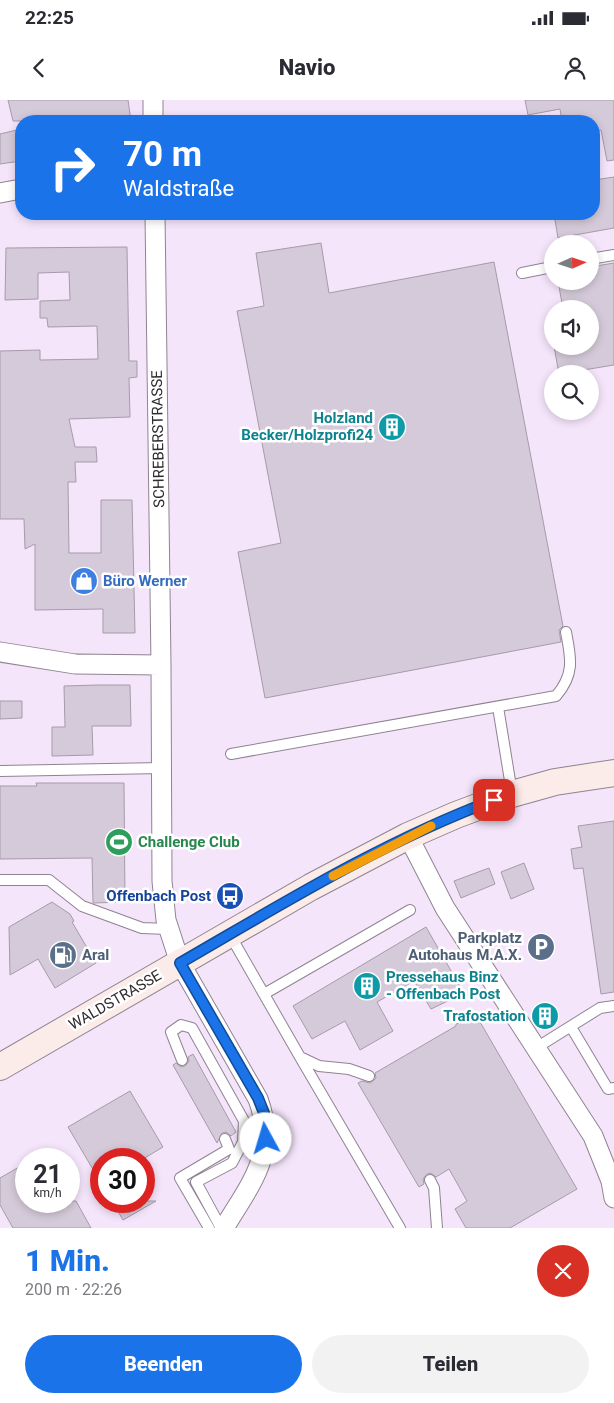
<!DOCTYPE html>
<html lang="de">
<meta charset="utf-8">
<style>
body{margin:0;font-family:Roboto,sans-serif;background:#f2f2f3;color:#2b2b33;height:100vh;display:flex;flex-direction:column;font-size:19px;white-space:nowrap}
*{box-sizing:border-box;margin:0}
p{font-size:16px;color:#7c7c81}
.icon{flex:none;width:28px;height:28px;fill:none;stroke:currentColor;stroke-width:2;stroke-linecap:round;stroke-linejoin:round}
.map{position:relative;height:1128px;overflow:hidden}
.panel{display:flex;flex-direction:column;background:#fff;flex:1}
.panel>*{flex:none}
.banner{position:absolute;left:15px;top:15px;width:585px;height:105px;border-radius:20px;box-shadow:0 2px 8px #0003;background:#1a73e8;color:#fff;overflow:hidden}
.needle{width:32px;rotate:87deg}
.tools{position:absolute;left:544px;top:135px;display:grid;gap:10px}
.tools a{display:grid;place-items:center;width:55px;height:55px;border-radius:50%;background:#fff;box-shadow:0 2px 8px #0003;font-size:25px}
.speed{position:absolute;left:15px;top:1048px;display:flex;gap:10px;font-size:25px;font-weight:700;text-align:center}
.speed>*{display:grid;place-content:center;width:65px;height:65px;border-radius:50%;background:#fff;box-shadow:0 2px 8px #0003;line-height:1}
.speed small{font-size:12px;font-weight:400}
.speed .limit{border:8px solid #d22;background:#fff;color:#111}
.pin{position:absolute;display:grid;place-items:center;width:42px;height:42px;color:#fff;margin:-21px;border-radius:10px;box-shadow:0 2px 8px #0006}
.me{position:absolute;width:55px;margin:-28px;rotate:354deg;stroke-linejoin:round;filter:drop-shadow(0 0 4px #0008)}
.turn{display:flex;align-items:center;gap:18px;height:105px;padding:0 25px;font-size:22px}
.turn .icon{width:65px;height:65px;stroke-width:2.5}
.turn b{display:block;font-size:35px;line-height:42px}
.round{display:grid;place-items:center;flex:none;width:52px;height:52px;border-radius:26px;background:#f2f2f3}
.overview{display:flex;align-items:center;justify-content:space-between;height:85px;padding:0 25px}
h1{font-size:30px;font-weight:800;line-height:38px;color:#1a73e8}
.action{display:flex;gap:10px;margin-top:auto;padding:10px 25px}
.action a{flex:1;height:58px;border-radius:30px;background:#1a73e8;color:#fff;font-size:20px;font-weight:800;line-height:58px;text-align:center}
.action a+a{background:#f2f2f3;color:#2b2b33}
.status{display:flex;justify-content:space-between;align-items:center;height:35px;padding:0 25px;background:#fff;direction:ltr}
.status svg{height:14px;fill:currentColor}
header{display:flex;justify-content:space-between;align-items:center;height:65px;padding:0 25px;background:#fff;font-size:22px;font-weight:800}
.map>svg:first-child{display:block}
.built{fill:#f5e5fb;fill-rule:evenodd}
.building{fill:#d5cad9;stroke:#a59ba9}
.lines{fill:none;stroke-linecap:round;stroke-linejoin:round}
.lane-casing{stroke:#8e8491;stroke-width:12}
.street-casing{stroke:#8e8491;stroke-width:21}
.secondary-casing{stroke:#8e8491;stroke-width:28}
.lane{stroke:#fff;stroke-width:10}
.street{stroke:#fff;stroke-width:19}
.secondary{stroke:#fbebe9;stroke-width:26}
.route-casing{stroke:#114b97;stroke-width:12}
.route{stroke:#1a73e8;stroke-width:9}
.slow{stroke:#f59e0b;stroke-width:9}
.labels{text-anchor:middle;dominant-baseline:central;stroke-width:5;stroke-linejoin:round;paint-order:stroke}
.culture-label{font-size:15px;font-weight:bold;fill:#0d838f;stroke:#fff;text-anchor:end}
.street-label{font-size:15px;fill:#2f2b30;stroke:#fff}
.shop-label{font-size:15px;font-weight:bold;fill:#366cbe;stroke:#fff;text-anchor:start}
.leisure-label{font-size:15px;font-weight:bold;fill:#27864d;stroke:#fff;text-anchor:start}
.transit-label{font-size:15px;font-weight:bold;fill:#164399;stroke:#fff;text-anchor:end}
.service-label{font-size:15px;font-weight:bold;fill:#4e5e75;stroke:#fff;text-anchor:end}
</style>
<div class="status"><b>22:25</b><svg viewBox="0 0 49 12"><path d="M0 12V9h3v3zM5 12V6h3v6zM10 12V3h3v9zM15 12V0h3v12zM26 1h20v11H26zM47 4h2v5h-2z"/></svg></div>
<header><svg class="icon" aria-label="back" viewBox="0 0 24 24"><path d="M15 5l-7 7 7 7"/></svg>Navio<svg class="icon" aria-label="person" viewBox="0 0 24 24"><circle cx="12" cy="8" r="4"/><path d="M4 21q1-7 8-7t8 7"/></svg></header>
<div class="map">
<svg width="614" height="1128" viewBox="0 0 614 1128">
<rect width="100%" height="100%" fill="#faeffe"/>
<path class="built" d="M0,0H614V1128H0ZM21,21H594V114H21ZM552,144H590V181H552ZM552,209H590V246H552ZM552,274H590V311H552ZM26,1059H69V1101H26ZM101,1059H144V1101H101Z"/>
<path class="building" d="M8,0H128L131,21H13Z
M525,0H614V60L607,61L601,30L594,32V21H562L560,9L528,15Z
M21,29V61L0,64V34Z
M614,77V128L558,138L554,114H594V80Z
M321,143L329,193L494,162L563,526L559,530L561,542L265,598L238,452L281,443L237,211L264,206L256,153Z
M127,147L129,261H137V277L129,278L130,317L69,319L75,347H96L97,362H75L76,382H68L69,453H101V400H132L135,533H103V509L35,510V444L25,449L24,419H0V251L40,250V260L98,259L97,226L48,227L47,218H40V201L70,200L69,172L38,173V199L5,200L6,148Z
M614,163V265L559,274L554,246H590V209H563L558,181H590V167Z
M98,585H130L131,626H92L93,655L52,656V627H65L64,586Z
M0,601H22V618L0,619Z
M36,683H124L125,802L93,803L92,758L0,759V686H37Z
M614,721V892L601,894L583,768L574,769L571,749L582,747L578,726Z
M524,763L534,789L511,799L501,772Z
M489,768L495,784L461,798L454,781Z
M52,802L70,814L74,821L72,822L96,863L55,888L38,859L10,875L9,827Z
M426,827L462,890L451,897L452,899L431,909L414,881L377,902L393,931L360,950L345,921L312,939L293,906Z
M476,915L577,1089L510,1128H466L455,1109L467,1101L449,1069L436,1077L431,1073L427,1074L423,1079L424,1084L419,1087L358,983L362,981L370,983L373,981L376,978L375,973L456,926V924Z
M193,954L236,1032L231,1036L226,1032L222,1033L217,1043L173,965L176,963L181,967L185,966L189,961L188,957Z
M130,991L163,1047L143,1059H101V1083L68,1027Z
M26,1063V1101H76L91,1128H13L0,1105V1078Z
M112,1101H156L123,1120Z"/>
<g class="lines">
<g class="lane-casing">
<path id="lane" d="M590,159L614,155
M522,173L552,167
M498,607L512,693
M231,654L556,596C575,574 571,558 566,532
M0,671L162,668
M0,780H49L82,806L142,828L168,829
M230,835L300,957
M264,894L410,810
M571,927L608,989L614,988
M536,948L600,908L614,906
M182,960L171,932L181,925L192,928L244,1021L243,1042L232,1063L196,1082L221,1128
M369,976L349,969L319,966L300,957L400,1128
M430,1080L434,1088L437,1128
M209,1128L180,1078L229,1049L225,1039"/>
</g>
<g class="street-casing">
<path id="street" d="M153,0V21
M0,93L21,89
M155,114L161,565L162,781L166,820L180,863L258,999C278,1053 251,1083 224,1128
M0,552L75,564L161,565
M408,736L445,808L593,1036L611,1081L614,1098"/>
</g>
<g class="secondary-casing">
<path id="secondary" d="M0,967L311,787L408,736L456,715L512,694L555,682L614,673"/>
</g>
<use href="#lane" class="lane"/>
<use href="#street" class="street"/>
<use href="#secondary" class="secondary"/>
</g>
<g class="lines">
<g class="route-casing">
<path id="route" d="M266,1039L264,1013L258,998L180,863C282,804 384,741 494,700"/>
</g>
<use href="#route" class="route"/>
<path class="slow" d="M333,776L431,726"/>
</g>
<defs>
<g id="building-disc" transform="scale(1.4375)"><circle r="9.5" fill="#0f9aa8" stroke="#fff"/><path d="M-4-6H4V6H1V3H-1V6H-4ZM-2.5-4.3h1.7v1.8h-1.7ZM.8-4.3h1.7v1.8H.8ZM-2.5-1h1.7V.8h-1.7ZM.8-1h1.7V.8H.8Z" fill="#fff"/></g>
<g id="shop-disc" transform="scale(1.4375)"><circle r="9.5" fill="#3f7fe0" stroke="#fff"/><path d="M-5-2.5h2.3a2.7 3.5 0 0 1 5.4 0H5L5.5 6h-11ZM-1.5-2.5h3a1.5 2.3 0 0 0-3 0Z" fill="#fff"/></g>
<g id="stadium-disc" transform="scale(1.4375)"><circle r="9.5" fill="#2e9e5b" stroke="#fff"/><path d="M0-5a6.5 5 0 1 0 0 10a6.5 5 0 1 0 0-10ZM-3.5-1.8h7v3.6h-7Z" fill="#fff"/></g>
<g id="bus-disc" transform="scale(1.4375)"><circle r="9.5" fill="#1a4fb4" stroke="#fff"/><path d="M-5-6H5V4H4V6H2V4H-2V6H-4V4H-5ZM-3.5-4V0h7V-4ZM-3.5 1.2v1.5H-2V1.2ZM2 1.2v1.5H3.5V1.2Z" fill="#fff"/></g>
<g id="parking-disc" transform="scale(1.4375)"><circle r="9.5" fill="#5c6f8a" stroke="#fff"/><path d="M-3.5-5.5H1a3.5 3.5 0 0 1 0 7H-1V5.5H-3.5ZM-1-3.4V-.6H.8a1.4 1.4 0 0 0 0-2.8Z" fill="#fff"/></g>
<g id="fuel-disc" transform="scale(1.4375)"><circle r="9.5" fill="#5c6f8a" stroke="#fff"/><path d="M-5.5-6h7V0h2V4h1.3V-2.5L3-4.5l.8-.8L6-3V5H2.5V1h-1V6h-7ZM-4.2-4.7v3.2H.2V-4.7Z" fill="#fff"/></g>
</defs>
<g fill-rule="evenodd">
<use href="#building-disc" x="392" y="327"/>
<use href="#shop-disc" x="84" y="481"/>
<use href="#stadium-disc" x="119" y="742"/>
<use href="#bus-disc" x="230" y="796"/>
<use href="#parking-disc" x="541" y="847"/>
<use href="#fuel-disc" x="63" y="855"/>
<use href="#building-disc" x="367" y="886"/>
<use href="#building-disc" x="545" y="916"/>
</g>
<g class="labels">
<g class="culture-label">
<text x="373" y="318">Holzland<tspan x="373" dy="17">Becker/Holzprofi24</tspan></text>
<text x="386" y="877" text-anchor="start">Pressehaus Binz<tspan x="386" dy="17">- Offenbach Post</tspan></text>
<text x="526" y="916">Trafostation</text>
</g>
<g class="street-label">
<text transform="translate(158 339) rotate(-91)">SCHREBERSTRASSE</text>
<text transform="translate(115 900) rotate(-30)">WALDSTRASSE</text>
</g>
<g class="shop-label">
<text x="103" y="481">Büro Werner</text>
</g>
<g class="leisure-label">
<text x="138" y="742">Challenge Club</text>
</g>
<g class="transit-label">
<text x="211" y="796">Offenbach Post</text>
</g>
<g class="service-label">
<text x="522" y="838">Parkplatz<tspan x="522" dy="17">Autohaus M.A.X.</tspan></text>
<text x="82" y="855" text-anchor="start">Aral</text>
</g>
</g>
</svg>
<div class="tools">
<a><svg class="needle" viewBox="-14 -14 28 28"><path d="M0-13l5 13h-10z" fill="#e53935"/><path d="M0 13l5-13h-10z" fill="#7c7c81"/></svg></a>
<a><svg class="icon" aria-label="sound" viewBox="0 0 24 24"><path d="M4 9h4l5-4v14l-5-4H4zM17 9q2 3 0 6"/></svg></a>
<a><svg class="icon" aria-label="search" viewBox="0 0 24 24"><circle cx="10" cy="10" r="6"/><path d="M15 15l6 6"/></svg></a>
</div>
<div class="speed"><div>21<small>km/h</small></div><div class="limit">30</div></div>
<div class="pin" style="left:494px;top:700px;background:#d93025"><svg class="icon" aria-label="arrive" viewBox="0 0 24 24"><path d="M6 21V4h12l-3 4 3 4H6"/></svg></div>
<svg class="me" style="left:266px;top:1039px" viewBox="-20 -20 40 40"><circle r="19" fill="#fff"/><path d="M0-13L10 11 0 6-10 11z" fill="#1a73e8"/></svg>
<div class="banner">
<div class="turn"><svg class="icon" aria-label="right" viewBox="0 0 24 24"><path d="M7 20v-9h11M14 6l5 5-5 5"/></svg><div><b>70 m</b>Waldstraße</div></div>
</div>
</div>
<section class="panel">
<div class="overview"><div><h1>1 Min.</h1><p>200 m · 22:26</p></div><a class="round" style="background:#d93025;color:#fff"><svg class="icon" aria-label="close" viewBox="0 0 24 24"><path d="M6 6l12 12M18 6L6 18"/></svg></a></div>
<div class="action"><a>Beenden</a><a>Teilen</a></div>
</section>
